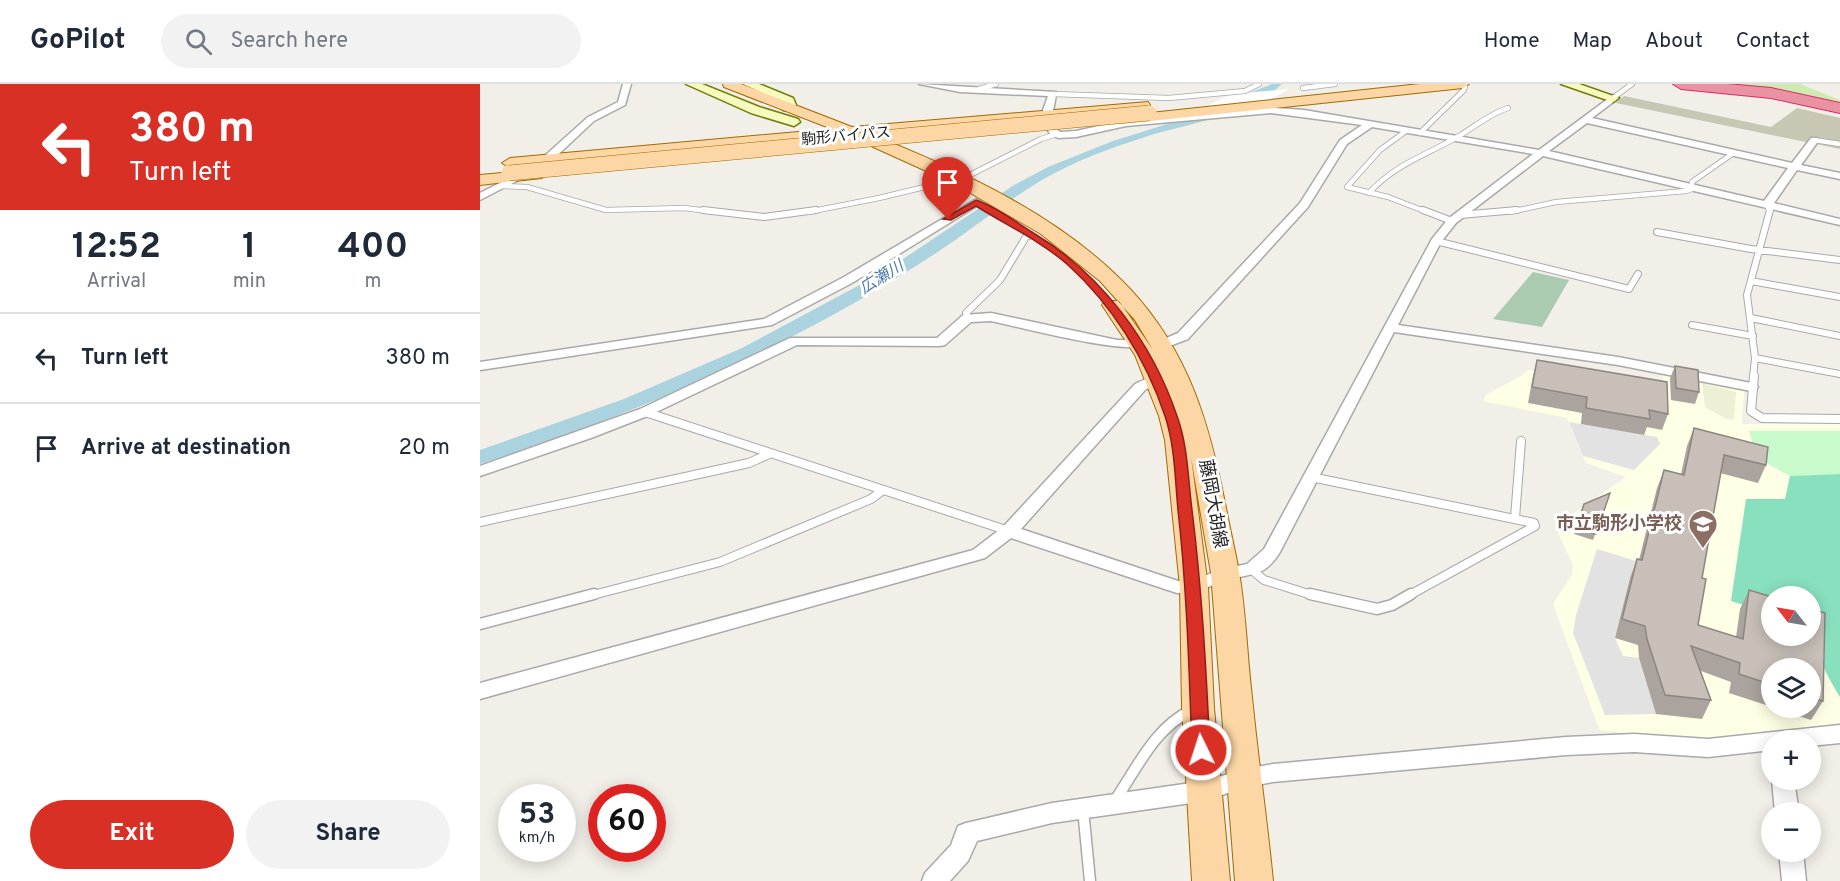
<!DOCTYPE html>
<meta charset="utf-8">
<style>
body{margin:0;font-family:Overpass,"Noto Sans JP",sans-serif;background:#f2f2f3;color:#1f2937;height:100vh;display:flex;flex-direction:column;font-size:22px;white-space:nowrap}
*{box-sizing:border-box;margin:0}
p{font-size:20px;color:#747a83}
.icon{flex:none;width:33px;height:33px;fill:none;stroke:currentColor;stroke-width:2;stroke-linecap:round;stroke-linejoin:round}
.map{position:relative;flex:1;overflow:hidden}
.drawer{display:flex;flex-direction:column;background:#fff;width:480px}
.drawer>*{flex:none}
.banner{background:#d93025;color:#fff;overflow:hidden}
.needle{width:39px;rotate:301deg}
.tools{position:absolute;left:1281px;top:502px;display:grid;gap:12px}
.tools a{display:grid;place-items:center;width:60px;height:60px;border-radius:50%;background:#fff;box-shadow:0 3px 15px #0003;font-size:30px}
.speed{position:absolute;left:18px;top:700px;display:flex;gap:12px;font-size:30px;font-weight:700;text-align:center}
.speed>*{display:grid;place-content:center;width:78px;height:78px;border-radius:50%;background:#fff;box-shadow:0 3px 15px #0003;line-height:1}
.speed small{font-size:15px;font-weight:400}
.speed .limit{border:9px solid #d22;background:#fff;color:#111}
.pin{position:absolute;display:grid;place-items:center;width:51px;height:51px;color:#fff;margin:-62px -26px;border-radius:50% 50% 50% 0;rotate:-45deg;box-shadow:0 0 6px #0007}
.pin .icon{rotate:45deg}
.me{position:absolute;width:66px;margin:-33px;rotate:356deg;stroke-linejoin:round;filter:drop-shadow(0 0 4px #0008)}
.turn{display:flex;align-items:center;gap:21px;height:126px;padding:0 30px;font-size:27px}
.turn .icon{width:78px;height:78px;stroke-width:2.5}
.turn b{display:block;font-size:42px;line-height:51px}
.eta{display:flex;justify-content:space-evenly;align-items:center;height:102px;text-align:center}
.eta b{font-size:36px;font-weight:700;line-height:42px}
.button{display:flex;gap:12px;margin-top:auto;padding:12px 30px}
.button a{flex:1;height:69px;border-radius:36px;background:#d93025;color:#fff;font-size:24px;font-weight:700;line-height:69px;text-align:center}
.button a+a{background:#f2f2f3;color:#1f2937}
ul{padding:0;list-style:none}
li{display:flex;align-items:center;gap:18px;height:90px;padding:0 30px;border-top:2px solid #e0e1e3}
li div{flex:1}
li b{display:block;font-size:22px}
li em{font-style:normal}
header{display:flex;align-items:center;gap:36px;box-sizing:border-box;height:84px;padding:0 30px;background:#fff;border-bottom:2px solid #e0e1e3}
header strong{font-size:28px}
nav{display:flex;gap:33px;margin-inline-start:auto;font-size:21px}
.search{width:420px;height:54px;background:#f2f2f3;display:flex;align-items:center;gap:15px;box-sizing:border-box;padding:0 21px;border-radius:33px;color:#747a83;font-size:22px}
main{display:flex;flex:1;min-height:0}
.map>svg:first-child{display:block}
.education{fill:#ffffe5;fill-rule:evenodd}
.construction{fill:#c7c7b4}
.farmland{fill:#eef0d5}
.grass{fill:#cdebb0}
.cemetery{fill:#aacbaf}
.park{fill:#c8facc}
.pitch{fill:#88e0be}
.parking{fill:#e2e2e2}
.water{fill:#aad3df}
.pier{fill:#fff}
.lines{fill:none;stroke-linecap:round;stroke-linejoin:round}
.lane-far3-casing{stroke:#a9a9a9;stroke-width:6}
.lane-far2-casing{stroke:#a9a9a9;stroke-width:8}
.lane-far1-casing{stroke:#a9a9a9;stroke-width:10}
.lane-casing{stroke:#a9a9a9;stroke-width:13}
.street-casing{stroke:#a9a9a9;stroke-width:3}
.secondary-casing{stroke:#707d05;stroke-width:3}
.primary-casing{stroke:#a06b00;stroke-width:2}
.highway-casing{stroke:#dc2a67;stroke-width:2}
.lane-far3{stroke:#fff;stroke-width:4.5}
.lane-far2{stroke:#fff;stroke-width:6}
.lane-far1{stroke:#fff;stroke-width:8}
.lane{stroke:#fff;stroke-width:10}
.street{fill:#fff;fill-rule:evenodd}
.secondary{fill:#f7fabf;fill-rule:evenodd}
.primary{fill:#fcd6a4;fill-rule:evenodd}
.highway{fill:#e892a2;fill-rule:evenodd}
.primary-bridge-casing{stroke:#a06b00;stroke-width:16;stroke-linecap:butt}
.primary-bridge{stroke:#fcd6a4;stroke-width:15}
.wall{fill:#aba49e}
.building{fill:#c7bfb8;stroke:#8b8681;stroke-width:1.5}
.route{fill:#d93025;stroke:#8d1f18;stroke-width:1.5}
.labels{text-anchor:middle;dominant-baseline:central;stroke-width:6;stroke-linejoin:round;paint-order:stroke}
.far-street-label{font-size:15px;fill:#222;stroke:#fff}
.far-water-label{font-size:16px;font-style:italic;fill:#4a7aab;stroke:#fff}
.street-label{font-size:18px;fill:#222;stroke:#fff}
.education-label{font-size:18px;font-weight:bold;fill:#785e54;stroke:#fff;text-anchor:end}
</style>
<header>
<strong>GoPilot</strong>
<div class="search"><svg class="icon" aria-label="search" viewBox="0 0 24 24"><circle cx="10" cy="10" r="6"/><path d="M15 15l6 6"/></svg>Search here</div>
<nav><a>Home</a><a>Map</a><a>About</a><a>Contact</a></nav>
</header>
<main>
<section class="drawer">
<div class="banner">
<div class="turn"><svg class="icon" aria-label="left" viewBox="0 0 24 24"><path d="M17 20v-9H6M10 6l-5 5 5 5"/></svg><div><b>380 m</b>Turn left</div></div>
</div>
<div class="eta">
<div><b>12:52</b><p>Arrival</p></div>
<div><b>1</b><p>min</p></div>
<div><b>400</b><p>m</p></div>
</div>
<ul>
<li><svg class="icon" aria-label="left" viewBox="0 0 24 24"><path d="M17 20v-9H6M10 6l-5 5 5 5"/></svg><div><b>Turn left</b></div><em>380 m</em></li>
<li><svg class="icon" aria-label="arrive" viewBox="0 0 24 24"><path d="M6 21V4h12l-3 4 3 4H6"/></svg><div><b>Arrive at destination</b></div><em>20 m</em></li>
</ul>
<div class="button"><a>Exit</a><a>Share</a></div>
</section>
<div class="map">
<svg width="1360" height="797" viewBox="0 0 1360 797">
<rect width="100%" height="100%" fill="#f2efe9"/>
<path class="education" d="M1048,286L1185,310L1182,288L1259,303L1264,308L1262,340H1360V639L1234,656L1123,647L1119,645L1073,520L1092,491L1093,481L1076,444L1078,440L1146,393L1106,379L1087,334L1003,317L1006,311L1041,292ZM1292,513H1330V552H1292ZM1292,585H1330V624H1292Z"/>
<path class="construction" d="M1144,12L1291,43L1317,24L1360,34V65L1136,19Z"/>
<path class="farmland" d="M1222,299L1256,308L1254,336L1246,335L1225,323Z"/>
<path class="grass" d="M1222,0H1320L1360,16V22Z"/>
<path class="cemetery" d="M1053,188L1089,196L1062,243L1013,235Z"/>
<path class="park" d="M1269,347H1360V390L1310,392L1277,374Z"/>
<path class="pitch" d="M1360,390V613C1338,578 1331,554 1330,513H1292L1291,530L1251,517L1266,415H1305L1310,392Z"/>
<path class="parking" d="M1089,338L1177,353L1180,360L1154,386L1103,372Z
M1117,465L1159,478L1157,487L1150,494L1135,554L1143,572L1159,574L1176,630L1125,631L1093,549L1096,531Z"/>
<path class="water" d="M792,0H802C770,30 709,40 668,52C641,61 613,70 587,83C554,98 526,120 496,141C467,163 436,182 405,201C278,277 141,335 0,380V366L144,315L262,264L402,189L534,101L568,83L633,57L700,36Z"/>
<path class="pier" d="M809,5L766,30L720,26L751,10Z"/>
<g class="lines">
<g class="lane-far3-casing">
<path id="lane-far3" d="M823,4L855,0
M499,5L516,0
M573,10L689,14L765,7L779,0
M1133,14L1152,0
M926,47L900,66L867,103L908,113L947,128
M940,49L984,6L985,2
M1334,56L1360,60
M20,102L47,103L126,126L204,124L236,128
M889,109C915,80 947,71 979,52C996,42 1009,30 1028,24
M1287,121L1290,128
M328,128L399,114L486,93L561,55L574,51
M1030,128L1076,118L1206,107L1212,105V98L1252,70"/>
</g>
<g class="lane-far2-casing">
<path id="lane-far2" d="M223,126L284,133L336,126
M943,126L972,137
M980,131L1037,126
M1177,148L1271,165L1360,176
M956,157L1149,205L1158,190
M1271,197L1360,213
M488,234L486,229L520,196L546,153L551,151
M1271,234L1360,252
M1212,241L1273,252
M1275,274L1360,290
M1273,294L1275,274L1267,211L1290,126"/>
</g>
<g class="lane-far1-casing">
<path id="lane-far1" d="M1274,292L1271,327L1282,334L1360,335
M165,328L529,447
M831,393L1054,439L1055,442L928,512
M1035,434L1041,357
M0,438L269,379L289,370
M772,486L784,496L835,512
M109,512L240,478L391,415L403,406"/>
</g>
<g class="lane-casing">
<path id="lane" d="M830,510L897,525L912,521L931,510
M0,540L114,510
M637,718L638,712C659,680 676,643 712,626
M603,725L610,797"/>
</g>
<g class="street-casing">
<path id="street" d="M143,0H151L145,21L114,37L67,81H59V77L108,33L138,18Z
M439,0L576,8C576,22 566,37 580,48L596,47L646,36L786,24L787,19L790,18L795,24L824,26L1059,66L1133,11L1136,12V16L1112,34L1312,79L1331,54H1337L1339,56L1321,81L1360,89V95L1317,86L1294,119L1360,135V141L1063,72L976,139L961,158L918,241L1138,273L1271,299L1276,300L1278,303L1276,306L1271,307L1138,281L914,248L800,468C784,494 773,488 748,496C728,502 719,509 697,509L531,454L505,474L0,615V599L493,466L523,443L655,300L672,292H682L684,295L665,306L541,445L698,497H712L739,486L767,480L784,465L952,155L968,135L1053,70L892,43L867,60L828,123L708,255L682,265L675,261L677,258L698,249L820,119L860,56L882,41L791,29L646,42L596,53L578,54L570,50L563,38V26L568,12L480,8ZM1107,39L1308,84L1284,117L1069,67Z
M41,88L50,90L0,116V109Z
M496,115L501,118L500,120L372,199L292,241L0,286V278L284,235L364,193Z
M511,229L637,256H659L666,260C653,273 535,242 511,237L491,238L465,261L460,262L317,261L170,331L111,354L0,392V382L160,325L310,254H457L483,231Z
M1360,641V659L1330,662V657H1292V666L1228,673L1154,668L1086,671L793,698L765,703L725,717L572,739L497,757L488,777L470,797H442L445,789L471,761L478,742L486,739L572,719L725,697L765,685L793,680L1086,653L1154,650L1228,655Z
M1292,696H1314L1319,729H1295Z
M1299,768H1323L1326,797H1302Z"/>
</g>
<g class="secondary-casing">
<path id="secondary" d="M206,0H222L279,23L318,35L320,38L314,42L271,29Z
M263,0H279L313,14L316,21L311,26H303L301,23L304,19Z
M1081,0H1099L1139,14L1133,18Z"/>
</g>
<g class="primary-casing">
<path id="primary" d="M243,0H261L372,43L668,18L670,21L668,24L663,25L390,50C482,87 582,132 651,206C710,270 730,342 746,424C750,445 755,466 759,488C766,529 767,571 772,613C778,674 787,735 793,797H755L731,489L711,373L728,503L734,624L750,797H712L702,624L700,503L685,356L679,332L655,271L622,221L625,217H639L673,266L655,236L620,197L561,150L475,100L369,52L30,84L22,79L30,74L352,45L244,3Z
M940,0H989L983,4L642,40L635,36L642,32Z
M56,86L62,88L64,91L62,94L0,101V91Z"/>
</g>
<g class="highway-casing">
<path id="highway" d="M1193,0H1247L1291,4L1360,19V29L1291,14L1201,5Z"/>
</g>
<use href="#lane-far3" class="lane-far3"/>
<use href="#lane-far2" class="lane-far2"/>
<use href="#lane-far1" class="lane-far1"/>
<use href="#lane" class="lane"/>
<use href="#street" class="street"/>
<use href="#secondary" class="secondary"/>
<use href="#primary" class="primary"/>
<use href="#highway" class="highway"/>
<g class="primary-bridge-casing">
<path id="primary-bridge" d="M29,89L669,29"/>
</g>
<use href="#primary-bridge" class="primary-bridge"/>
</g>
<path class="wall" d="M1057,276L1188,330L1182,346L1167,343L1164,351L1101,340L1102,329L1048,319L1053,292Z
M1195,282L1219,308L1215,320L1191,316L1190,294Z
M1214,344L1288,363L1286,381L1278,399L1240,389L1222,494L1226,495L1218,541L1256,553L1260,525L1269,506L1292,513V552H1330V524L1345,529L1343,617L1331,636L1294,624H1330V585H1292V623L1249,609L1251,598L1221,587L1231,616L1222,635L1176,630L1159,574L1158,561L1135,554L1150,494L1157,475L1159,476L1177,404L1184,386L1201,390L1207,362Z
M1130,409L1113,456L1094,450L1104,420Z"/>
<path class="building" d="M1057,276L1187,298L1188,330L1169,326L1170,335L1106,324L1107,313L1052,303Z
M1195,282L1218,286L1219,308L1196,304Z
M1214,344L1288,363L1286,381L1244,371L1222,494L1226,495L1218,541L1263,555L1269,506L1292,513V552H1330V524L1345,529L1343,617L1330,613V585H1292V601L1259,590L1260,579L1211,562L1231,616L1185,611L1167,555L1165,542L1142,535L1157,475L1162,476L1184,386L1204,391Z
M1130,409L1116,450L1096,444L1104,420Z"/>
<path class="route" d="M496,116C517,123 537,139 555,150C622,191 672,258 697,332C708,362 708,395 712,426C722,506 726,585 730,666L728,671L721,673L715,671L712,666C709,585 707,506 698,426C695,395 695,362 685,332C666,275 632,221 588,181C561,157 526,141 496,122L471,136L463,135Z"/>
<defs>
<g id="school-pin" transform="scale(1.5)"><path d="M0 17L-7.5 6A9.5 9.5 0 1 1 7.5 6Z" fill="#8d6e63" stroke="#fff"/><path d="M0-5L7-2L0 1L-7-2ZM-4 1L0 2.5L4 1V4Q0 6-4 4Z" fill="#fff"/></g>
</defs>
<g fill-rule="evenodd">
<use href="#school-pin" x="1223" y="440"/>
</g>
<g class="labels">
<g class="far-street-label">
<text transform="translate(366 53) rotate(-5)">駒形バイパス</text>
</g>
<g class="far-water-label">
<text transform="translate(402 194) rotate(-32)">広瀬川</text>
</g>
<g class="street-label">
<text transform="translate(732 420) rotate(80)">藤岡大胡線</text>
</g>
<g class="education-label">
<text x="1202" y="440">市立駒形小学校</text>
</g>
</g>
</svg>
<div class="tools">
<a><svg class="needle" viewBox="-14 -14 28 28"><path d="M0-13l5 13h-10z" fill="#e53935"/><path d="M0 13l5-13h-10z" fill="#747a83"/></svg></a>
<a><svg class="icon" aria-label="layers" viewBox="0 0 24 24"><path d="M12 4l9 5-9 5-9-5zM3 14l9 5 9-5"/></svg></a>
<a>+</a>
<a>−</a>
</div>
<div class="speed"><div>53<small>km/h</small></div><div class="limit">60</div></div>
<div class="pin" style="left:468px;top:135px;background:#d93025"><svg class="icon" aria-label="arrive" viewBox="0 0 24 24"><path d="M6 21V4h12l-3 4 3 4H6"/></svg></div>
<svg class="me" style="left:721px;top:666px" viewBox="-20 -20 40 40"><circle r="17" fill="#d93025" stroke="#fff" stroke-width="3"/><path d="M0-11L8 9 0 5-8 9z" fill="#fff"/></svg>
</div>
</main>
